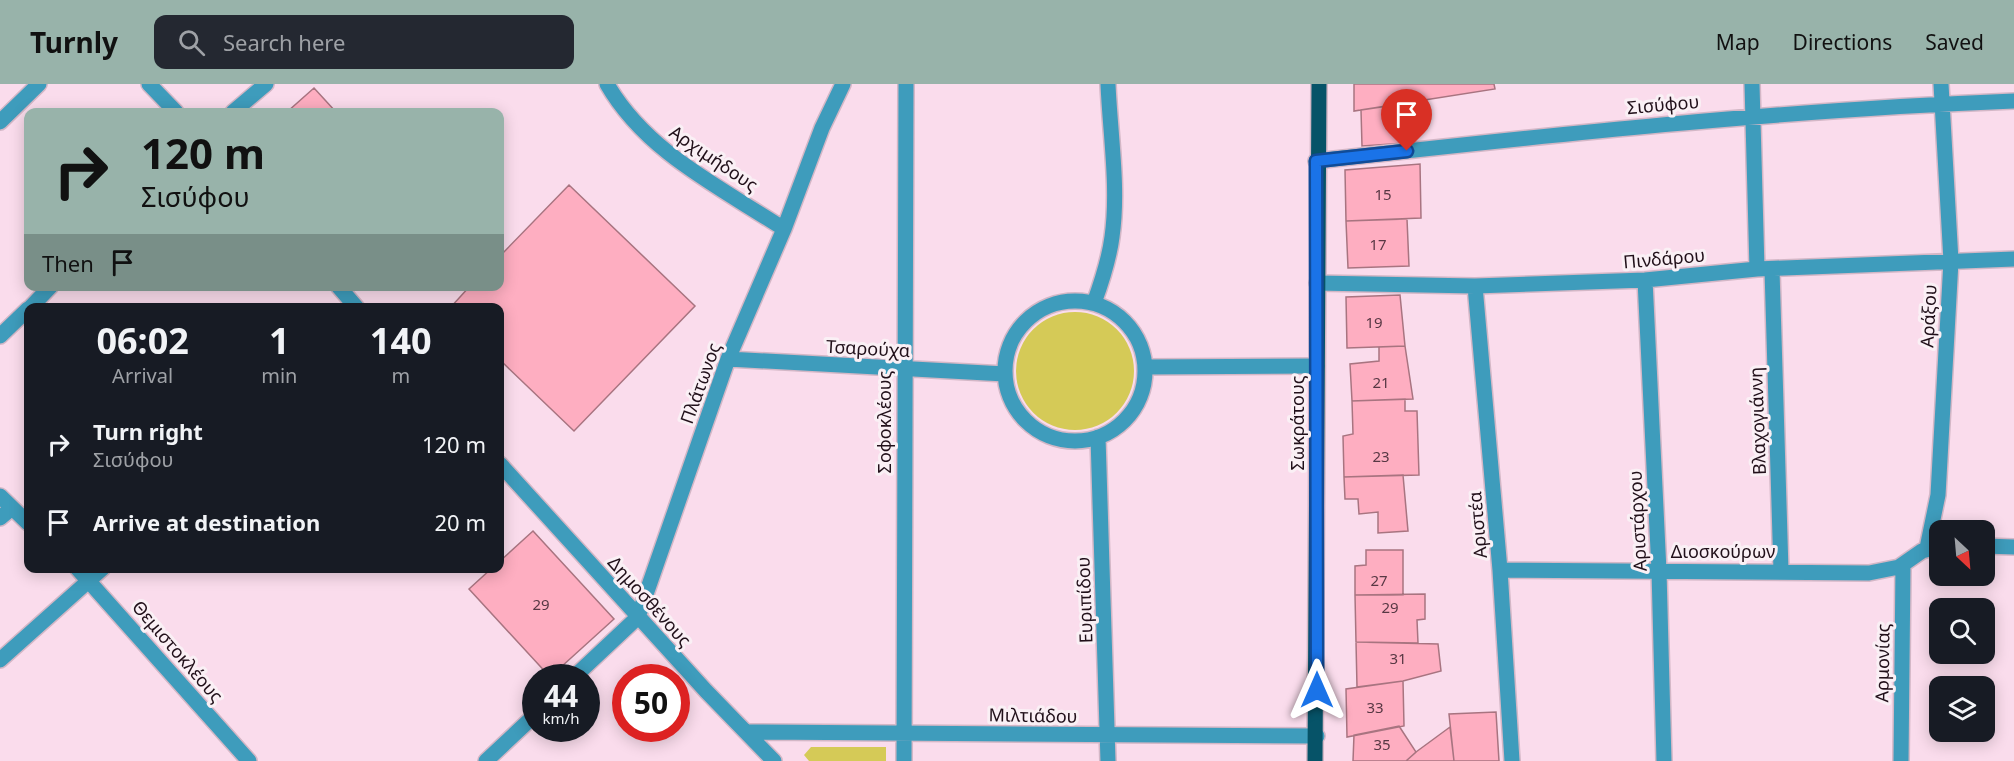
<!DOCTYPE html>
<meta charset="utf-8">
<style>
body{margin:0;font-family:"Noto Sans",sans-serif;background:#242831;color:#f1f3f6;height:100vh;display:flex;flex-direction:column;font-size:22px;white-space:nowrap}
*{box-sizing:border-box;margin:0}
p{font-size:20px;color:#9ea1a6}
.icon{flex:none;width:33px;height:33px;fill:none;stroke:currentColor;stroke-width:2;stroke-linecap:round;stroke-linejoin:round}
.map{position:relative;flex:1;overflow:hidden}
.side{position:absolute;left:24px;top:219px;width:480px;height:270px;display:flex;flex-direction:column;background:#171b24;border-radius:12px;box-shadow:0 3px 15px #0003}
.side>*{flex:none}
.guide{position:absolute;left:24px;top:24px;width:480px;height:183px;border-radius:12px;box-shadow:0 3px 15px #0003;background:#98b3aa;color:#111;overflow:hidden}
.needle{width:39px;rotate:154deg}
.buttons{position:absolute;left:1929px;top:436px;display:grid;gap:12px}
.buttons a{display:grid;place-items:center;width:66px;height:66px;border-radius:12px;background:#171b24;box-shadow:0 3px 15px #0003;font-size:30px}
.speed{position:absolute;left:522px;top:580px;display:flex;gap:12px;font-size:30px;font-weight:700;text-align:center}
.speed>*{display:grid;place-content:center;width:78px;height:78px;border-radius:50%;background:#171b24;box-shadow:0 3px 15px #0003;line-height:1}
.speed small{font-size:15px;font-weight:400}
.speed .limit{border:9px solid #d22;background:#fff;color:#111}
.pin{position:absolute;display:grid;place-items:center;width:51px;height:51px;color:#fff;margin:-62px -26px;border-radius:50% 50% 50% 0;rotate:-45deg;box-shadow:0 0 6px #0007}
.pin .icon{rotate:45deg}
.me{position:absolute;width:66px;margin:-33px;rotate:0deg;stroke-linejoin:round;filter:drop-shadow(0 0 4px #0008)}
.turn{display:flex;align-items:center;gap:21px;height:126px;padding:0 18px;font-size:27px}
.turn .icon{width:78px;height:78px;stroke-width:2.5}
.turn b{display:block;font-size:42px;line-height:51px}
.then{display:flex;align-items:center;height:57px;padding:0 18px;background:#0003;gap:12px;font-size:22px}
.eta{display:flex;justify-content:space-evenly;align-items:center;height:102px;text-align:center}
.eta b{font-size:36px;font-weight:700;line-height:42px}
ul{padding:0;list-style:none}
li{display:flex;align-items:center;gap:18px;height:78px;padding:0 18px}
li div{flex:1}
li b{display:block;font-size:22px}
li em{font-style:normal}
header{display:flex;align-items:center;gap:36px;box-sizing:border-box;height:84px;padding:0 30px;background:#98b3aa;color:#111}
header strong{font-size:28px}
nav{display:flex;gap:33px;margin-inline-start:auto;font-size:21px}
.search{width:420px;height:54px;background:#242831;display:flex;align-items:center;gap:15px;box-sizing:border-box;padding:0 21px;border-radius:12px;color:#9ea1a6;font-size:22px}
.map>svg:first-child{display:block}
.green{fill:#d5ca57}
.building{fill:#feaec1;stroke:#a87480;stroke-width:1.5}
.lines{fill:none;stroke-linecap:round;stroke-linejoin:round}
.minor-casing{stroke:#d3b7c6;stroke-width:18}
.major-casing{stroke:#d3b7c6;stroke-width:18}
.minor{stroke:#3e9cbc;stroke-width:15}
.major{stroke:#065368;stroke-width:15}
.route-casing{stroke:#114b97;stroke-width:15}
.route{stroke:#1a73e8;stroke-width:10}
.labels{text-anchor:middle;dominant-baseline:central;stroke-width:6;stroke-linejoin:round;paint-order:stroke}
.number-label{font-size:15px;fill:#583844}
.street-label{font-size:18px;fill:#21101a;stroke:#faf0f5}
</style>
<header>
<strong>Turnly</strong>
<div class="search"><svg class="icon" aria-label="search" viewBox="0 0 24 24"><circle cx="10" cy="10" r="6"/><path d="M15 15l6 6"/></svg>Search here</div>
<nav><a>Map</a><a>Directions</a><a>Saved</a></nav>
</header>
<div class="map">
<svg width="2014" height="677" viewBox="0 0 2014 677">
<rect width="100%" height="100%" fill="#fadcec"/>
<path class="green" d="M1016 287a59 59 0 1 1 118 0a59 59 0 1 1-118 0Z
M811,663H886V677H809L804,671Z"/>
<path class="building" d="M1354,0H1494L1495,5L1354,27Z
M314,4L336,28H287Z
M1402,20L1406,59L1362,62L1361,26Z
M1420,80L1421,134L1346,137L1345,86Z
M569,101L695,222L574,347L500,276V224H450L470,202H500V172Z
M1407,135L1409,182L1348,184L1346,137Z
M1400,211L1405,262L1347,264L1346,213Z
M1405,262L1413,315L1352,317L1350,280L1379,277V263Z
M1405,315V327H1417L1419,391L1344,393L1343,352L1353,350L1352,317Z
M1403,391L1408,447L1378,449V428L1359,430L1358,415H1345L1344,393Z
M533,447L614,535L550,593L469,505L492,484H500V477Z
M1366,466H1403V511H1355V482L1366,481Z
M1425,510V535L1417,536L1418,559L1356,558L1355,511Z
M1356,558L1438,560L1441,587L1403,597L1357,603Z
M1403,597L1404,642L1347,653L1346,605Z
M1496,628L1499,677H1454L1449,630Z
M1399,642L1416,668L1406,677H1353L1354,651Z
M1450,643L1454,677H1406L1416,668Z"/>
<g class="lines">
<g class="minor-casing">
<path id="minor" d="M149,0L176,28
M607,0C646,68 720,103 784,145
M1752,0L1757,185
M233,28L266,0
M0,38L39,0
M1316,77C1549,51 1780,26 2014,17
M1772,186L1781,487
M1645,196L1659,487L1664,677
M1317,199L1475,202L1645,196L1757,185L2014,175
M338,202L357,224
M1475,202L1500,486L1512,677
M1005 287a70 70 0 1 1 140 0a70 70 0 1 1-140 0Z
M1094,219C1102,197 1109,176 1112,153C1119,104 1110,49 1108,0
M30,224L51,202
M0,252L28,225
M728,275L1005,290
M1145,283L1317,282
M1098,353L1108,677
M500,380L706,607L774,677
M0,412L28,439
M0,434L12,424
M1984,462L2014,463
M1927,464L1938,411L1951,177L1941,0
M77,484L249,677
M1500,486L1869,489L1899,483L1922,467L1940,462
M0,576L103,484
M573,594L638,533L728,275L784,145L822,44L843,0
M749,648L1317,652
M486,677L536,630
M904,677L906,0
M1901,677L1903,481"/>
</g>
<g class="major-casing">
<path id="major" d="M1315,677L1319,0"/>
</g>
<use href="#minor" class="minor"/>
<use href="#major" class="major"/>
</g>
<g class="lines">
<g class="route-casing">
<path id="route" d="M1317,606L1316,77L1407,67"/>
</g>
<use href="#route" class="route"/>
</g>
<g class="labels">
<g class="number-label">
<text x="1383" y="110">15</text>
<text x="1378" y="160">17</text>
<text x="1374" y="238">19</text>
<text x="1381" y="298">21</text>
<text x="1381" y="372">23</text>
<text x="1379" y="496">27</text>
<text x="541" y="520">29</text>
<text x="1390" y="523">29</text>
<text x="1398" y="574">31</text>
<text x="1375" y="623">33</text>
<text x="1382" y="660">35</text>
</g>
<g class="street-label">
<text transform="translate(1663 20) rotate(-5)">Σισύφου</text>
<text transform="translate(714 74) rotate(34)">Αρχιμήδους</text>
<text transform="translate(1664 174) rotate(-5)">Πινδάρου</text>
<text transform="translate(1928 232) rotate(-87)">Αράξου</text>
<text transform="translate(868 264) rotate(3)">Τσαρούχα</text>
<text transform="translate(700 299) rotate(-70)">Πλάτωνος</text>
<text transform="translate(1757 337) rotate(-92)">Βλαχογιάννη</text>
<text transform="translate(884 338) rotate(-90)">Σοφοκλέους</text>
<text transform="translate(1297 339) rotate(-90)">Σωκράτους</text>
<text transform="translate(1637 437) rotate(-93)">Αριστάρχου</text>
<text transform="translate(1477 441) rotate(-95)">Αριστέα</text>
<text x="1723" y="467">Διοσκούρων</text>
<text transform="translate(1084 516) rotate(-92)">Ευριπίδου</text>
<text transform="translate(650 517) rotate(48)">Δημοσθένους</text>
<text transform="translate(178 567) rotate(49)">Θεμιστοκλέους</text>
<text transform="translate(1882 579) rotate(-89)">Αρμονίας</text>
<text transform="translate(1033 631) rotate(1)">Μιλτιάδου</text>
</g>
</g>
</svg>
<div class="buttons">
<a><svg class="needle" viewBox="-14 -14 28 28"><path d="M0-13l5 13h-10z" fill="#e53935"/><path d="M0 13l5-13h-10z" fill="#9ea1a6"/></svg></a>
<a><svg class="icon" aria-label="search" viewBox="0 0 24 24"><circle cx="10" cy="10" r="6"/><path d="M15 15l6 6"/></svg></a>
<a><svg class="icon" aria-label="layers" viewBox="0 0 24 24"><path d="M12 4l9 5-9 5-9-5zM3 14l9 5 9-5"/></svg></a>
</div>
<div class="speed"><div>44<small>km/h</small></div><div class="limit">50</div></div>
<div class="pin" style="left:1407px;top:67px;background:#d93025"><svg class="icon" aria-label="arrive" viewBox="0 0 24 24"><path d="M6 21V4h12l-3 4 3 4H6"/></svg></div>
<svg class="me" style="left:1317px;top:606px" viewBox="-20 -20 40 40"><path d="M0-17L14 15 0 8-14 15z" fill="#1a73e8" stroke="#fff" stroke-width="4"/></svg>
<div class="guide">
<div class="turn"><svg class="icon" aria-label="right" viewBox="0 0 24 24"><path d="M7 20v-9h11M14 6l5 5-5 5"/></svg><div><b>120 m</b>Σισύφου</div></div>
<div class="then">Then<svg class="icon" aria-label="arrive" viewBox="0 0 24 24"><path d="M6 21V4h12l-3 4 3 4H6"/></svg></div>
</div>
<section class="side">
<div class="eta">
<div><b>06:02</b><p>Arrival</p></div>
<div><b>1</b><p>min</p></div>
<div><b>140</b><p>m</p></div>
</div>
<ul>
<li><svg class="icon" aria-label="right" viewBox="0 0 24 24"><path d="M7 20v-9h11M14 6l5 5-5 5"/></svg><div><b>Turn right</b><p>Σισύφου</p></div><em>120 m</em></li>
<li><svg class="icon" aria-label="arrive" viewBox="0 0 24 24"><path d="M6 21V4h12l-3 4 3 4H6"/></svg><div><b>Arrive at destination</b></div><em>20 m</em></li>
</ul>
</section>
</div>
